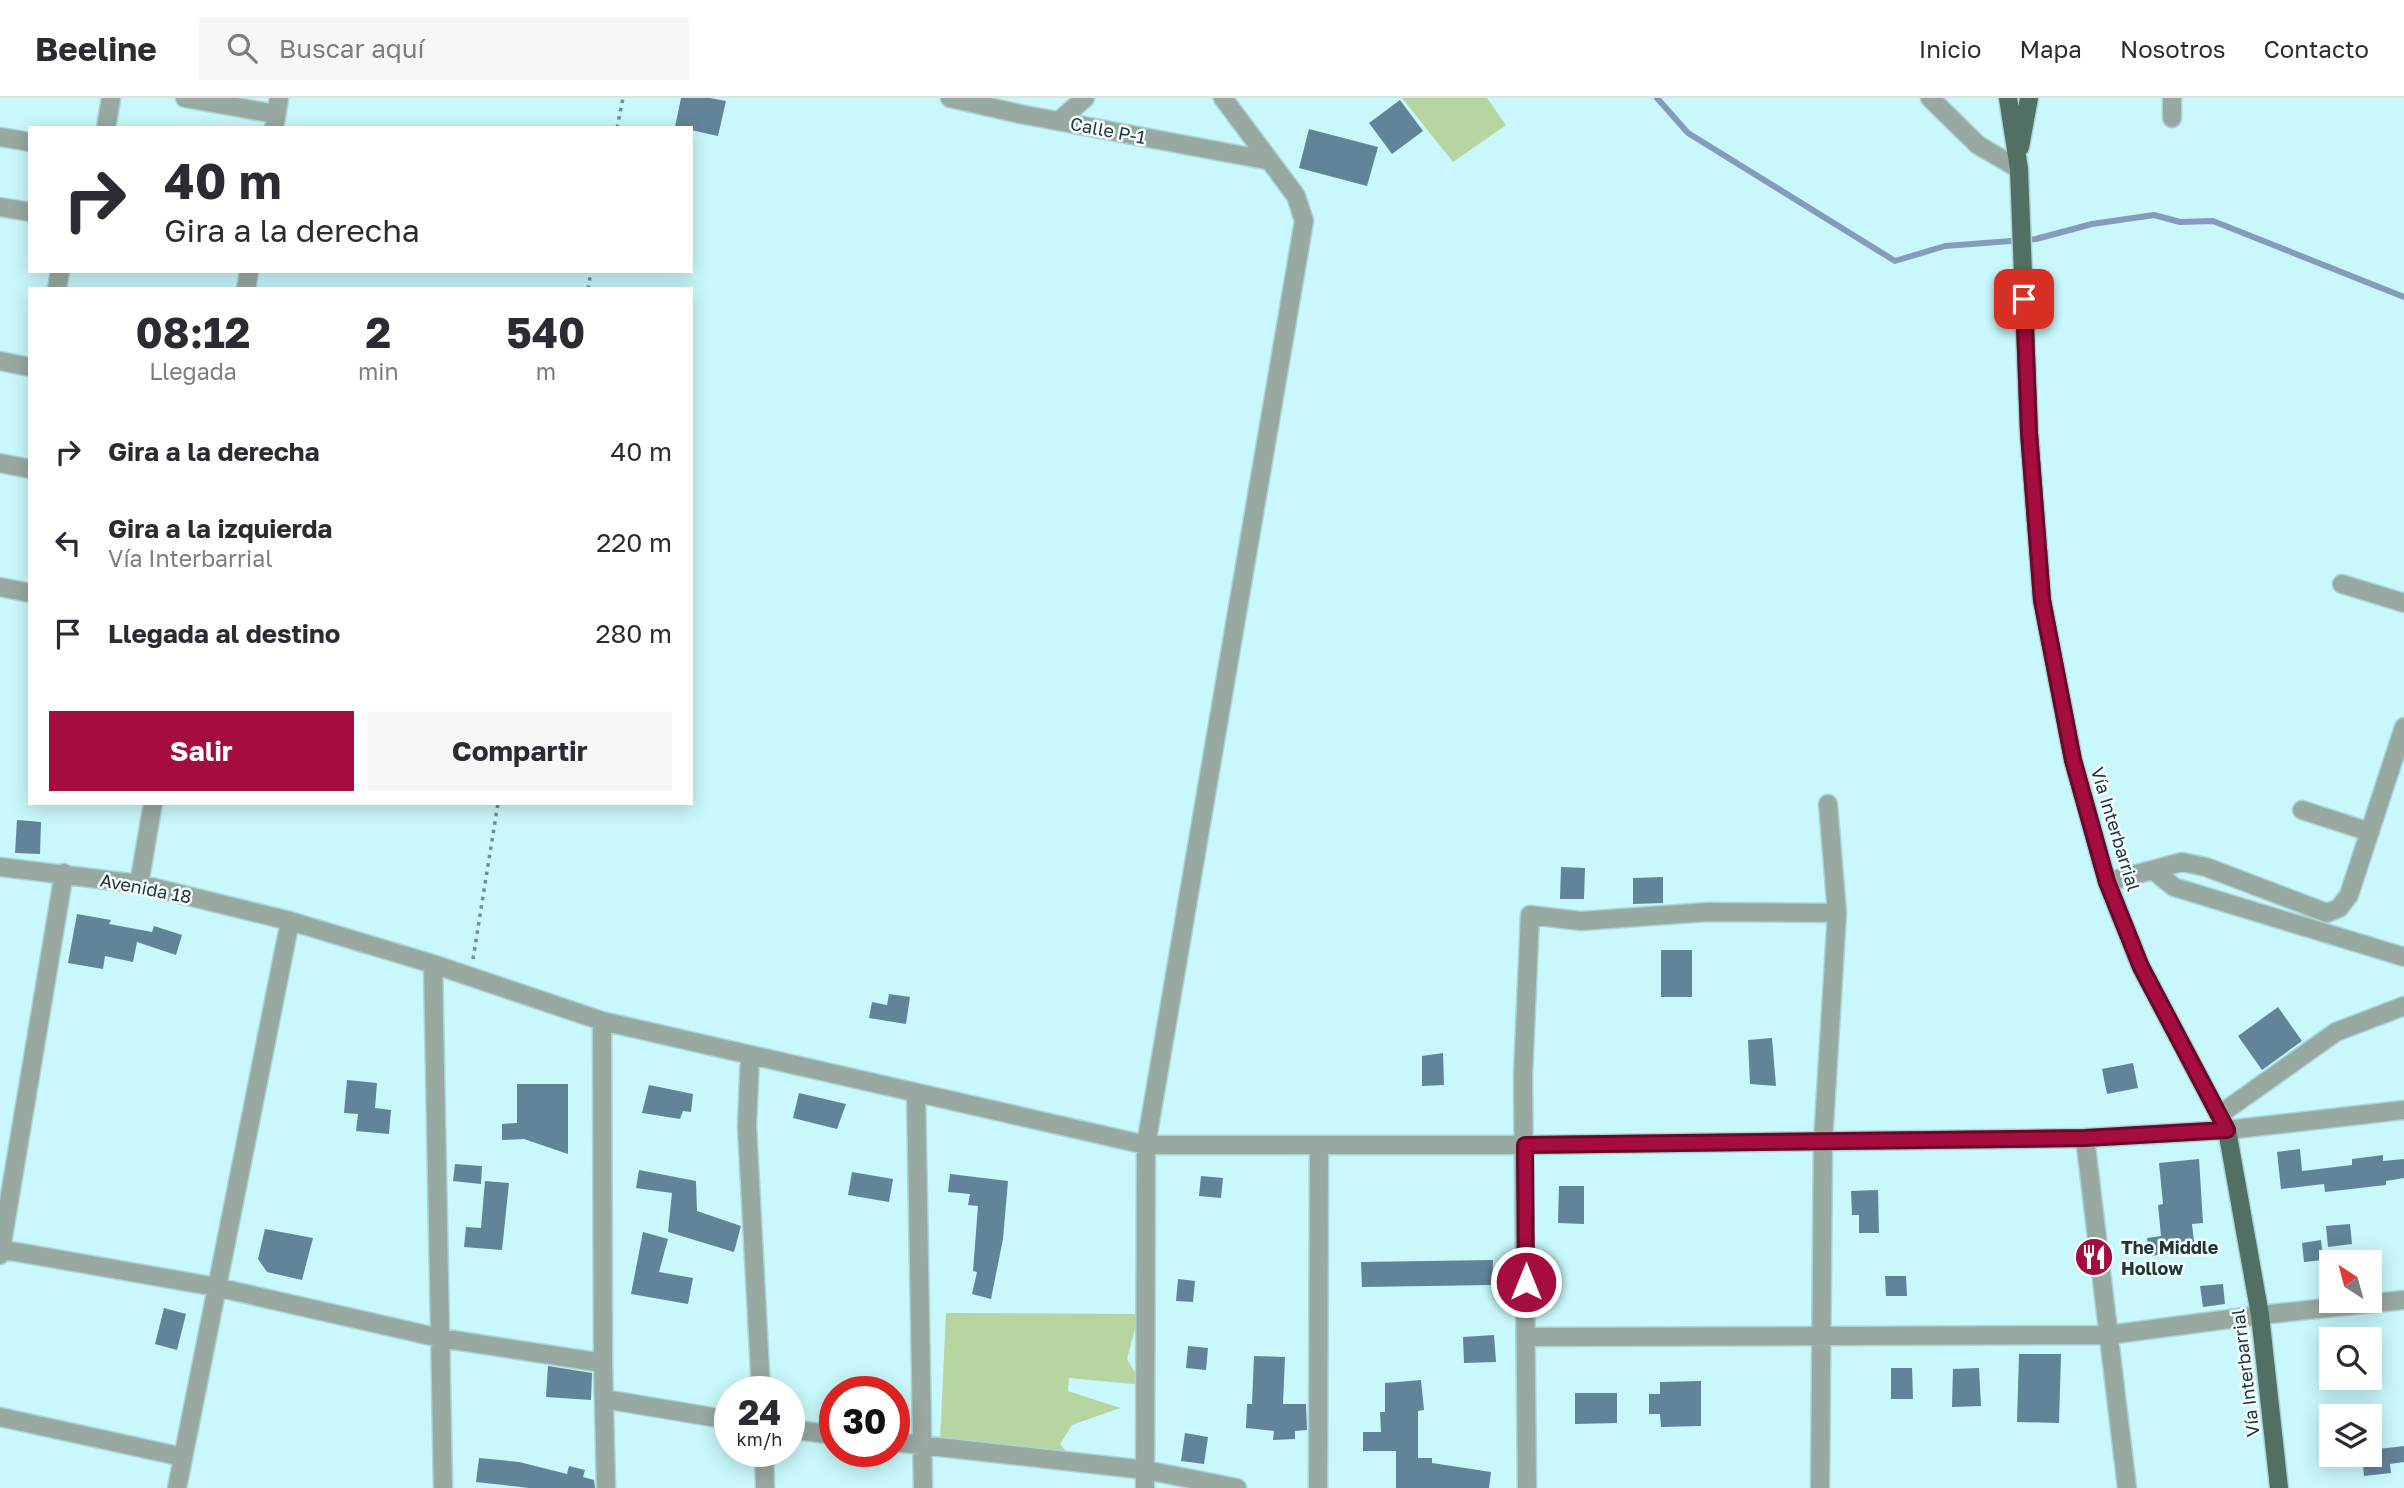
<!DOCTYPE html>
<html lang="es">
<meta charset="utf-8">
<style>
body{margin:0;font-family:"Golos Text",sans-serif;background:#f7f7f7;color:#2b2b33;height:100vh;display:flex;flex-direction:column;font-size:26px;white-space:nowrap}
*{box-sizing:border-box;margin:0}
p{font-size:23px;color:#7c7c81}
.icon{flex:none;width:38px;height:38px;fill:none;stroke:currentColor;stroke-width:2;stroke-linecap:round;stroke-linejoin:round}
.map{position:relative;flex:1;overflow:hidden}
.details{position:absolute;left:28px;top:189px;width:665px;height:518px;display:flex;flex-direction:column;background:#fff;border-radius:0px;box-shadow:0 4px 18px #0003}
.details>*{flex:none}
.banner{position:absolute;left:28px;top:28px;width:665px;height:147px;border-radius:0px;box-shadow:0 4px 18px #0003;background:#fff;color:#2b2b33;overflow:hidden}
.needle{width:46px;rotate:324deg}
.tools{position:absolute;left:2319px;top:1152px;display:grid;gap:14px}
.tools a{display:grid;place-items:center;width:63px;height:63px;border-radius:0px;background:#fff;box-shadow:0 4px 18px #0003;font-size:35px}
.speed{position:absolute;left:714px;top:1278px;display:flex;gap:14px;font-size:35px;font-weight:700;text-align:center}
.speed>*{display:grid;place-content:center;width:91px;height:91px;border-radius:50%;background:#fff;box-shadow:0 4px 18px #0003;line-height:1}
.speed small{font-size:18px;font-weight:400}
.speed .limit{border:10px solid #d22;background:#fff;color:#111}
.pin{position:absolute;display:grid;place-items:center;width:60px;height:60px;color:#fff;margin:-30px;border-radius:14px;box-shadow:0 4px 10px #0006}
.me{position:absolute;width:77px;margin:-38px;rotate:0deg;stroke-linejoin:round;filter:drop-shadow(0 0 5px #0008)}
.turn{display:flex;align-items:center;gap:24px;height:147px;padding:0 21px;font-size:32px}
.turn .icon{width:91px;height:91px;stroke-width:2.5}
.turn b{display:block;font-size:49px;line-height:60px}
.eta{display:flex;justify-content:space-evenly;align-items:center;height:119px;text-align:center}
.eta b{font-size:42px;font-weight:700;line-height:49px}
.button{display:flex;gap:14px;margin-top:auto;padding:14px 21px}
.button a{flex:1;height:80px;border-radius:0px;background:#a50c3f;color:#fff;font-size:28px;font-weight:700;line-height:80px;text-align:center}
.button a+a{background:#f7f7f7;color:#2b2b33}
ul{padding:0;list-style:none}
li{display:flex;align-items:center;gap:21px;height:91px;padding:0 21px}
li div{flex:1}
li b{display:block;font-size:26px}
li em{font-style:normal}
header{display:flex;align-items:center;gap:42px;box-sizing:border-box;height:98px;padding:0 35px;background:#fff;border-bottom:2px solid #e1e1e2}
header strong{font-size:33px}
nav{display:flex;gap:38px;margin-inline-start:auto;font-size:24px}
.search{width:490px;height:63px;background:#f7f7f7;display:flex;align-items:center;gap:18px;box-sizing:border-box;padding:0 24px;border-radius:0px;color:#7c7c81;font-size:26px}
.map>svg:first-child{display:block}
.green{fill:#b7d5a1}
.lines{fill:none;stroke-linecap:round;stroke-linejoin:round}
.stream{stroke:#869abe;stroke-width:6}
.building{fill:#628498}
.minor-casing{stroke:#aad5d8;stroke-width:21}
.major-casing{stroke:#aad5d8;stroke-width:21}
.path{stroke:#6f9092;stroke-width:3.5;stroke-dasharray:3.5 5;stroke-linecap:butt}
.minor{stroke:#98a9a1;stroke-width:18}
.major{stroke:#517063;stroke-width:18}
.route-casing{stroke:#6b0829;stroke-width:18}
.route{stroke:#a50c3f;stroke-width:12}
.labels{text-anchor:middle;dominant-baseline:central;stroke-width:5;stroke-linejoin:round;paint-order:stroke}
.street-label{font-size:18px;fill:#233637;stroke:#f4fdfd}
.poi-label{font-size:18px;font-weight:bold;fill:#233637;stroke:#f4fdfd;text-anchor:start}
</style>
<header>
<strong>Beeline</strong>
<div class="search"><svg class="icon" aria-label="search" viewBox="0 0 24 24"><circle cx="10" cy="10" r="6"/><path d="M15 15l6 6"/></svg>Buscar aquí</div>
<nav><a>Inicio</a><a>Mapa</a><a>Nosotros</a><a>Contacto</a></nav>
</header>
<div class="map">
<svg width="2404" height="1390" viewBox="0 0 2404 1390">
<rect width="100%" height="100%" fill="#c8f8fb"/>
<path class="green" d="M1402,0H1487L1506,27L1453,64Z
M946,1215L1139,1216L1127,1261L1143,1287L1069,1280L1068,1293L1120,1310L1072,1327L1060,1346L1069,1357L940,1344Z"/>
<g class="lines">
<path class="stream" d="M1657,0L1688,35L1895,163L1945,148L2036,141L2092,126L2154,117L2180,124L2213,123L2404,199"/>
</g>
<path class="building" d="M681,0H710L726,3L718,38L691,32V30L675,29Z
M1400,2L1423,33L1392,56L1369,25Z
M1309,31L1378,49L1367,88L1299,70Z
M17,722L41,724L40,756L15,755Z
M1561,769L1585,770L1584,801H1560Z
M1663,779V805L1633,806V780Z
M77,816L111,822L109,826L152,834L154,828L182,837L176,857L137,844L133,864L105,858L103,871L68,865Z
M1661,852H1692V899H1661Z
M889,896L910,899L906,926L869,920L872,904L887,907Z
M2278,909L2302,943L2262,972L2238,938Z
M1772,940L1776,988L1750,986L1748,942Z
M1443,955L1444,987L1422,988V958Z
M2133,965L2138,990L2107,996L2102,971Z
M347,982L377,985L375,1010L391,1012L389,1036L356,1033L358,1016L344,1015Z
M517,986H568V1056L524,1041L502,1042V1026L517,1025Z
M649,987L693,996L691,1014L683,1013L680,1021L642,1015Z
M799,995L846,1006L837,1031L793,1020Z
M2300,1051L2302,1073L2352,1067V1061L2383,1057V1063L2404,1061V1080L2386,1083V1087L2325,1094L2324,1086L2281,1091L2277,1054Z
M2199,1061L2203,1125L2192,1126L2195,1153L2149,1158L2147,1140L2161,1138L2158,1107L2163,1106L2159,1065Z
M455,1066L482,1068L481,1086L453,1083Z
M639,1072L696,1083L697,1113L741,1128L734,1154L668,1134L672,1095L636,1090Z
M852,1074L893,1081L889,1104L848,1097Z
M950,1076L1008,1083L1003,1141L991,1201L972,1196L977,1174L973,1173L978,1108L968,1107L970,1096L948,1094Z
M1201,1078L1223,1080L1221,1100L1199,1098Z
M485,1083L509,1085L502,1152L464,1149L466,1129L481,1130Z
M1559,1088H1584V1126L1558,1125Z
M1878,1092L1879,1135H1859V1117H1852L1851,1093Z
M2350,1126L2352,1146L2328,1149L2326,1128Z
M265,1131L313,1140L302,1182L267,1174L258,1161Z
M643,1134L668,1141L659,1174L693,1180L688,1206L631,1196Z
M2321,1142L2323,1162L2304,1164L2302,1145Z
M1493,1162L1492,1187L1362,1189L1361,1164Z
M1885,1178H1906L1907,1198H1886Z
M1178,1181L1195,1183L1193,1204L1176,1203Z
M2223,1186L2225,1206L2203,1209L2200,1188Z
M164,1210L186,1216L177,1252L155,1246Z
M1494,1237L1496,1264L1464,1265L1463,1239Z
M1188,1248L1208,1250L1206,1272L1186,1270Z
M2019,1256H2061L2059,1325L2017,1324Z
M1254,1258L1285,1259L1283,1306H1306L1307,1332L1295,1333V1341L1273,1342L1274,1333L1246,1330L1247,1306H1252Z
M548,1268L592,1275L591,1302L546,1299Z
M1891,1270H1912L1913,1301H1891Z
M1979,1270L1981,1308L1952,1309L1953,1271Z
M1421,1282L1424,1312L1418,1313V1360H1432V1365L1491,1374L1489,1390H1396V1353H1363V1334H1381L1380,1314H1385V1285Z
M1701,1283V1328L1661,1329L1660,1316H1649V1296H1660V1284Z
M1575,1295H1617V1325L1575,1326Z
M1185,1335L1208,1339L1204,1366L1181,1363Z
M2404,1348V1364L2390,1366L2391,1375L2364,1378L2362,1356H2370V1352Z
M479,1360L519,1364L567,1376L569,1368L585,1372L583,1379L594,1382L595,1390H529L476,1384Z"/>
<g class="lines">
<g class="minor-casing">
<path id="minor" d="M185,0L276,16
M950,0L1020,16L1266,62
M1930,0L1978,47L2019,71
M2172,0V20
M1059,23L1085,0
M106,30L111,0
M274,30L279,0
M0,39L30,44
M0,109L30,114
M57,191L60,173
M246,191L249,173
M0,263L30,269
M0,365L30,371
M2342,486L2404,505
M0,489L30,495
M1828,706L1837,815
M2302,712L2370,734
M0,769L139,786L290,823L433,866L602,923L1146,1047H1525L2085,1040L2227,1032L2404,1012
M2153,772L2174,789L2404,859
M2107,784L2182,764L2206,769L2327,815L2339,810L2349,797L2404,629
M139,786L153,705
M433,866L443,1390
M602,923L603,1265L606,1390
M750,957L747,1028L761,1293
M916,995L923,1390
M2219,1017L2336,934L2404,908
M2085,1040L2127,1390
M0,1151L216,1189L440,1240L603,1265
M0,1157L64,775
M1526,1239L2108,1237L2260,1217L2404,1202
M604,1301L730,1322
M0,1319L183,1359
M789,1331L835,1337
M894,1344L1146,1372L1237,1390
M764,1353L765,1390
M177,1390L290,823
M1145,1390L1146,1047L1304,123L1296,98L1223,0
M1318,1390L1319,1047
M1527,1390L1523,978L1530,817L1581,823L1708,814L1837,815L1823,1044L1820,1390"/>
</g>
<g class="major-casing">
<path id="major" d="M2008,0L2019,71L2029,335L2042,502L2073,662L2107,784L2141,869L2227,1032L2260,1217L2279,1390
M2020,49L2029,0"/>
</g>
<path class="path" d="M617,30L623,0
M588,191L591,173
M473,861L498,705"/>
<use href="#minor" class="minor"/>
<use href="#major" class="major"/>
</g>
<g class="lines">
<g class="route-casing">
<path id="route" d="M1526,1184L1525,1047L2085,1040L2227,1032L2141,869L2107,784L2073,662L2042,502L2029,335L2024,201"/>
</g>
<use href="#route" class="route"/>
</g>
<defs>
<g id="restaurant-disc" transform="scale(2.0125)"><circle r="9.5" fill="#a50c3f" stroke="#f4fdfd"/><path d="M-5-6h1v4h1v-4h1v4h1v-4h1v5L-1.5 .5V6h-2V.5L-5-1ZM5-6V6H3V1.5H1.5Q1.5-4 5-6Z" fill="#fff"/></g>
</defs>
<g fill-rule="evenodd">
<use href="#restaurant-disc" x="2094" y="1159"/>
</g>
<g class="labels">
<g class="street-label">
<text transform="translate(1108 32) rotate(11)">Calle P-1</text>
<text transform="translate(2116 731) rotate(73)">Vía Interbarrial</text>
<text transform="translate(146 790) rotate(11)">Avenida 18</text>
<text transform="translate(2245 1275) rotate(-97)">Vía Interbarrial</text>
</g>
<g class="poi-label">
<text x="2121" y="1149">The Middle<tspan x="2121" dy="21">Hollow</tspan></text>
</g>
</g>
</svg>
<div class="tools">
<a><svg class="needle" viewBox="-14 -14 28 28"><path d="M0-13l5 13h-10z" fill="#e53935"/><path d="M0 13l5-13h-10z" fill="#7c7c81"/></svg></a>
<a><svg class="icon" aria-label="search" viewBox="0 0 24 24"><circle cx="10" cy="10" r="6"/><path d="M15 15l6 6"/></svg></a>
<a><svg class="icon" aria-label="layers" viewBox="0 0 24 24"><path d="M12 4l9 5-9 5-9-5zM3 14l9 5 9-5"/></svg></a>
</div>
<div class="speed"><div>24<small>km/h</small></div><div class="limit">30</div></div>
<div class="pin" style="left:2024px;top:201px;background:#d93025"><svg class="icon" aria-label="arrive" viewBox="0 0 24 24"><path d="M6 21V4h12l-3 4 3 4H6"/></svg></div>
<svg class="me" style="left:1526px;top:1184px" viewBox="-20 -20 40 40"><circle r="17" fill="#a50c3f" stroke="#fff" stroke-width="3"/><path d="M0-11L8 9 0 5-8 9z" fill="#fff"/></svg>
<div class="banner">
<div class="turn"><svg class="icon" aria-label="right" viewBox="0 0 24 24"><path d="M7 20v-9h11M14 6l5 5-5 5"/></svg><div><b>40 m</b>Gira a la derecha</div></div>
</div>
<section class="details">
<div class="eta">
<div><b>08:12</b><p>Llegada</p></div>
<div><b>2</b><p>min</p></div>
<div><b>540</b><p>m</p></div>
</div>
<ul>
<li><svg class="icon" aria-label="right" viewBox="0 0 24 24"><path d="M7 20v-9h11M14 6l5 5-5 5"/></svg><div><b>Gira a la derecha</b></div><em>40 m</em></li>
<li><svg class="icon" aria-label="left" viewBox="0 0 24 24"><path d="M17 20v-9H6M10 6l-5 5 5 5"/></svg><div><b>Gira a la izquierda</b><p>Vía Interbarrial</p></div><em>220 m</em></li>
<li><svg class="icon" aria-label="arrive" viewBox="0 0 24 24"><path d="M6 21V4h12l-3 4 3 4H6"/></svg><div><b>Llegada al destino</b></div><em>280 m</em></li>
</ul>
<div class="button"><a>Salir</a><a>Compartir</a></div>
</section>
</div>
